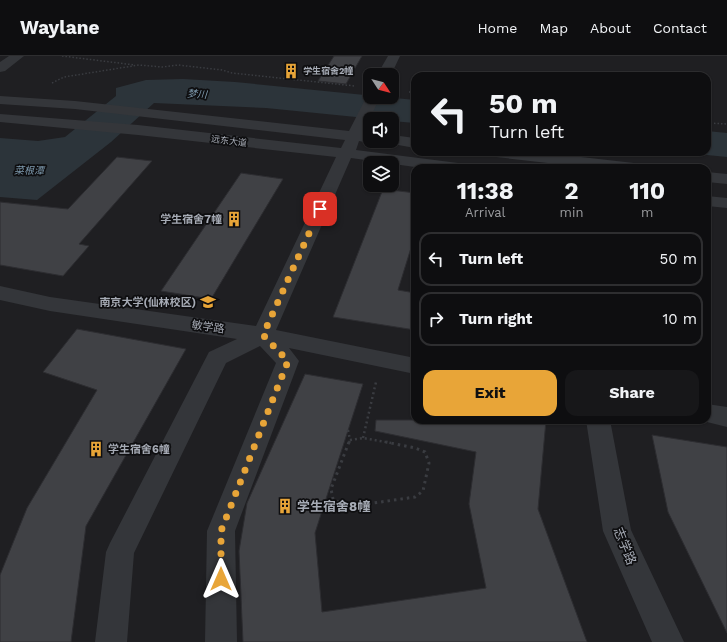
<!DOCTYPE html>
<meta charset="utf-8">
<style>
body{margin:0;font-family:"Work Sans","Noto Sans SC",sans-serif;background:#171719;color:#f1f3f6;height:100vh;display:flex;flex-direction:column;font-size:15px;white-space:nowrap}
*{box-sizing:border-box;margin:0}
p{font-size:13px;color:#9b9c9f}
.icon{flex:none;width:22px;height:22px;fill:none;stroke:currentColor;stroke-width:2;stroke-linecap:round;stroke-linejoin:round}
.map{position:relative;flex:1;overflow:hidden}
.side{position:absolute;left:411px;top:108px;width:300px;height:260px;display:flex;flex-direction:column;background:#0e0e10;border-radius:12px;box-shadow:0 1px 3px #0004,0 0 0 1px #2e2e30}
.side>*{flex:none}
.top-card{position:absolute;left:411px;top:16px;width:300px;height:84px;border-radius:12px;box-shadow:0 1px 3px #0004,0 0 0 1px #2e2e30;background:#0e0e10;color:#f1f3f6;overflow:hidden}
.needle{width:26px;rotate:126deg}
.tools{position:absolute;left:363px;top:12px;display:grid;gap:8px}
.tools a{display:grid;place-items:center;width:36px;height:36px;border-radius:8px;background:#0e0e10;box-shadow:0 1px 3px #0004,0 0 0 1px #2e2e30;font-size:20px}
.pin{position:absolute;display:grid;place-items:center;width:34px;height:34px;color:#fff;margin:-17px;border-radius:8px;box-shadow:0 2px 6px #0006}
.me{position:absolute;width:44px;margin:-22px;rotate:0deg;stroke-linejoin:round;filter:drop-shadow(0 0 3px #0008)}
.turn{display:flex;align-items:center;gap:14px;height:84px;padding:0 12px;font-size:18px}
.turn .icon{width:52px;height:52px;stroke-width:2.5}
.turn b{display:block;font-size:28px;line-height:34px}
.eta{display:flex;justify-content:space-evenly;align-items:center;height:68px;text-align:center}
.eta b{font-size:24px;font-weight:700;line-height:28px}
.action{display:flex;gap:8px;margin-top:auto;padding:8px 12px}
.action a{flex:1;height:46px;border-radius:12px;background:#e8a538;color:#111;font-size:16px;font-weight:700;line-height:46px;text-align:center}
.action a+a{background:#171719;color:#f1f3f6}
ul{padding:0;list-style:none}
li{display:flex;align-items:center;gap:12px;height:54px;margin:0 8px 6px;padding:0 4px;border:2px solid #2e2e30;border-radius:12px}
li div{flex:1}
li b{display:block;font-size:15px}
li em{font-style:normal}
header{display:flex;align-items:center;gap:24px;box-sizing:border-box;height:56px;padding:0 20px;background:#0e0e10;border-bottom:1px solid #2e2e30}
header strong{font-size:19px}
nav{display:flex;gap:22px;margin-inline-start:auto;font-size:14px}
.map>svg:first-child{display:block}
.built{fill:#1f1f22;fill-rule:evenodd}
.water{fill:#2c343a}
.building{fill:#404145;stroke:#2d2d31}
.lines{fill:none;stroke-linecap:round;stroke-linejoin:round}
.path-far2{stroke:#3a3c41;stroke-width:1.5;stroke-dasharray:1.5 2;stroke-linecap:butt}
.path-far1{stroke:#3a3c41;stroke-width:2.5;stroke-dasharray:2 3;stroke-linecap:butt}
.path{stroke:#3a3c41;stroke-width:3;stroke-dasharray:2.5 4;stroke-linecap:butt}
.minor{fill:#34363a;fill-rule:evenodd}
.route{stroke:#e8a538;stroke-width:7;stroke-dasharray:0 12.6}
.labels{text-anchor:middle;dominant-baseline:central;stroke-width:3.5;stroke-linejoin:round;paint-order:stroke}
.far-poi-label{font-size:9px;font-weight:bold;fill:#a6abb5;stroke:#0e0e10;text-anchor:start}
.far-street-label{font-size:9px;fill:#a6abb5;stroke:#0e0e10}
.far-water-label{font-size:10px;font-style:italic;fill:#7e9aae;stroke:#0e0e10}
.poi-label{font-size:11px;font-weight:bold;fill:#a6abb5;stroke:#0e0e10;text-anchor:end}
.street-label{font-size:11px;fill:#a6abb5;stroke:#0e0e10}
.near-poi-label{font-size:13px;font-weight:bold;fill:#a6abb5;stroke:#0e0e10;text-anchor:start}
.near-street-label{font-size:13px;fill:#a6abb5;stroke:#0e0e10}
</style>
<header>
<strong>Waylane</strong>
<nav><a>Home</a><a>Map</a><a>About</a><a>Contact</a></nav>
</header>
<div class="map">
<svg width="727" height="586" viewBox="0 0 727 586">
<rect width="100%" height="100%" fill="#131315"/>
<path class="built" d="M0,0H727V586H0ZM370,19H392V41H370ZM415,20H707V96H415ZM370,63H392V85H370ZM370,107H392V129H370ZM415,112H707V364H415Z"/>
<path class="water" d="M183,23L235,26L415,44V67L392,65V63H376L266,52L154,47L111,86L37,144L0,141V82L38,85L65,81L116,40V32L146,24Z
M707,75L727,77V101L677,96H707Z"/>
<path class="building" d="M334,0H362L346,28L318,25Z
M117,101L152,105L79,188L89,190L63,220L0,209V146L68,153Z
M241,117L283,123L211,243L161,235Z
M383,133L415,137V179L398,234L415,237V274L333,261Z
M77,273L186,293L86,470L71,586H0V519L27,452L97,334L43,316Z
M305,318L363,328L315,477L322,556L486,532L469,448L476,396L375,375L376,364H546L538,453L587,586H243L239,495L247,447Z
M652,379L727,391V577L668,456Z"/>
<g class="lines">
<path class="path-far2" d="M62,0L135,9
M52,27L64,21L139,9L162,11L178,9L222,14L232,17L355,30
M409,36H415
M707,67L727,68"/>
<path class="path-far1" d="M348,374L350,384
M363,382L376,326
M350,384L363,382L391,387
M349,387L350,384"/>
<path class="path" d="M349,386L331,433L333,443L344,449L353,450L415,441L423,435L429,407L425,396L415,392L386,386"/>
<path class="minor" d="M9,0H24L5,15L0,16V6Z
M388,0H400L391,19H377Z
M368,38H370V41H380L363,77L370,78V85H375L369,87L359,85L356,94L458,107L464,109L466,112H422L351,102L276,274L415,302V318L289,292L299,305L235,475L237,586H205L207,475L276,307L260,290L226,307L134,497L127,586H95L106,496L110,487L209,296L237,283L50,255L0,244V230L50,241L256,270L336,101L138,79L0,66V58L138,69L341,92L345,84L75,53L0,48V40L75,45L349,75Z
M392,79L415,82V92L387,87L385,85H392Z
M488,96H537L634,107L640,109L642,112H592L496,101L490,99Z
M707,116L727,118V128L707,126Z
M707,140L727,142V152L707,150Z
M707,348L727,351V371L699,364H707Z
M586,364H610L631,474L684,586H652L603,475Z"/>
</g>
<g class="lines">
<path class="route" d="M221,523V475L288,305L263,279L320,153"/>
</g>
<defs>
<g id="building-bare" transform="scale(1.2)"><path d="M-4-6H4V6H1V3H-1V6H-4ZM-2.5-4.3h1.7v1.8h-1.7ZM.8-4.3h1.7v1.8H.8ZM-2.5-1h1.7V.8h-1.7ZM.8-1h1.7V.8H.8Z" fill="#e8a538" stroke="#0e0e10" stroke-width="2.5" paint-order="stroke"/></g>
<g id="university-bare" transform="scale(1.2)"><path d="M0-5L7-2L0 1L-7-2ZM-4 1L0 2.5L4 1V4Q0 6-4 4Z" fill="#e8a538" stroke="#0e0e10" stroke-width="2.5" paint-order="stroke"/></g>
</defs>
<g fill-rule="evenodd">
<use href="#building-bare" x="291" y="15"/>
<use href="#building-bare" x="234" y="163"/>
<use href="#university-bare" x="208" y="246"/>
<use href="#building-bare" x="96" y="393"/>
<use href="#building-bare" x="285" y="450"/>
</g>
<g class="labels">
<g class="far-poi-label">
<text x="303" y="15">学生宿舍2幢</text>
</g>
<g class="far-street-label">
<text transform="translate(229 85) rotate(7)">远东大道</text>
</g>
<g class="far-water-label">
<text transform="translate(197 38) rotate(4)">梦川</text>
<text x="29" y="114">菜根潭</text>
</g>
<g class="poi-label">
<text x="222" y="163">学生宿舍7幢</text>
<text x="196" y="246">南京大学(仙林校区)</text>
<text x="108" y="393" text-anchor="start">学生宿舍6幢</text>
</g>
<g class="street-label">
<text transform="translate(208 271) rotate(8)">敏学路</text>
</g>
<g class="near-poi-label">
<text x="297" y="450">学生宿舍8幢</text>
</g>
<g class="near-street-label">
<text transform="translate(625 490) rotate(68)">志学路</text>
</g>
</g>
</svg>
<div class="tools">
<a><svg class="needle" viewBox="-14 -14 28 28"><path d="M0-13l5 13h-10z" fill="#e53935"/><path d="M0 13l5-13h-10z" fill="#9b9c9f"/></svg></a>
<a><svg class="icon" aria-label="sound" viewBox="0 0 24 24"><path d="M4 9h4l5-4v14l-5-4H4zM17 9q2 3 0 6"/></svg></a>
<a><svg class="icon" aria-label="layers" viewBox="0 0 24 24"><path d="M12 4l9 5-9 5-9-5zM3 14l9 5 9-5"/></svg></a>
</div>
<div class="pin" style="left:320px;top:153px;background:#d93025"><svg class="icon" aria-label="arrive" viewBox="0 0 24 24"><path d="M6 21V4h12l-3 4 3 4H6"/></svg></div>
<svg class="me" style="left:221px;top:523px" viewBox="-20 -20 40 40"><path d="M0-17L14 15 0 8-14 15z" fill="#e8a538" stroke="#fff" stroke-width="4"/></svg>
<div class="top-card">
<div class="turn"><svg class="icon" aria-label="left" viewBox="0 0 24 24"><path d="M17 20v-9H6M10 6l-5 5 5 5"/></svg><div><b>50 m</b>Turn left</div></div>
</div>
<section class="side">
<div class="eta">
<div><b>11:38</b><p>Arrival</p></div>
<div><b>2</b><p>min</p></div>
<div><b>110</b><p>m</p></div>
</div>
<ul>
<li><svg class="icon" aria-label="left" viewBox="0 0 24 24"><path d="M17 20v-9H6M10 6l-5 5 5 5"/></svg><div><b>Turn left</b></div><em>50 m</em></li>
<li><svg class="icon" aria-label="right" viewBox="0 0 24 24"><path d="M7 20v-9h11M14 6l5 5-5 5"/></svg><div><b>Turn right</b></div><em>10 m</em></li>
</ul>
<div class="action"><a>Exit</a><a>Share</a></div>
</section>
</div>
